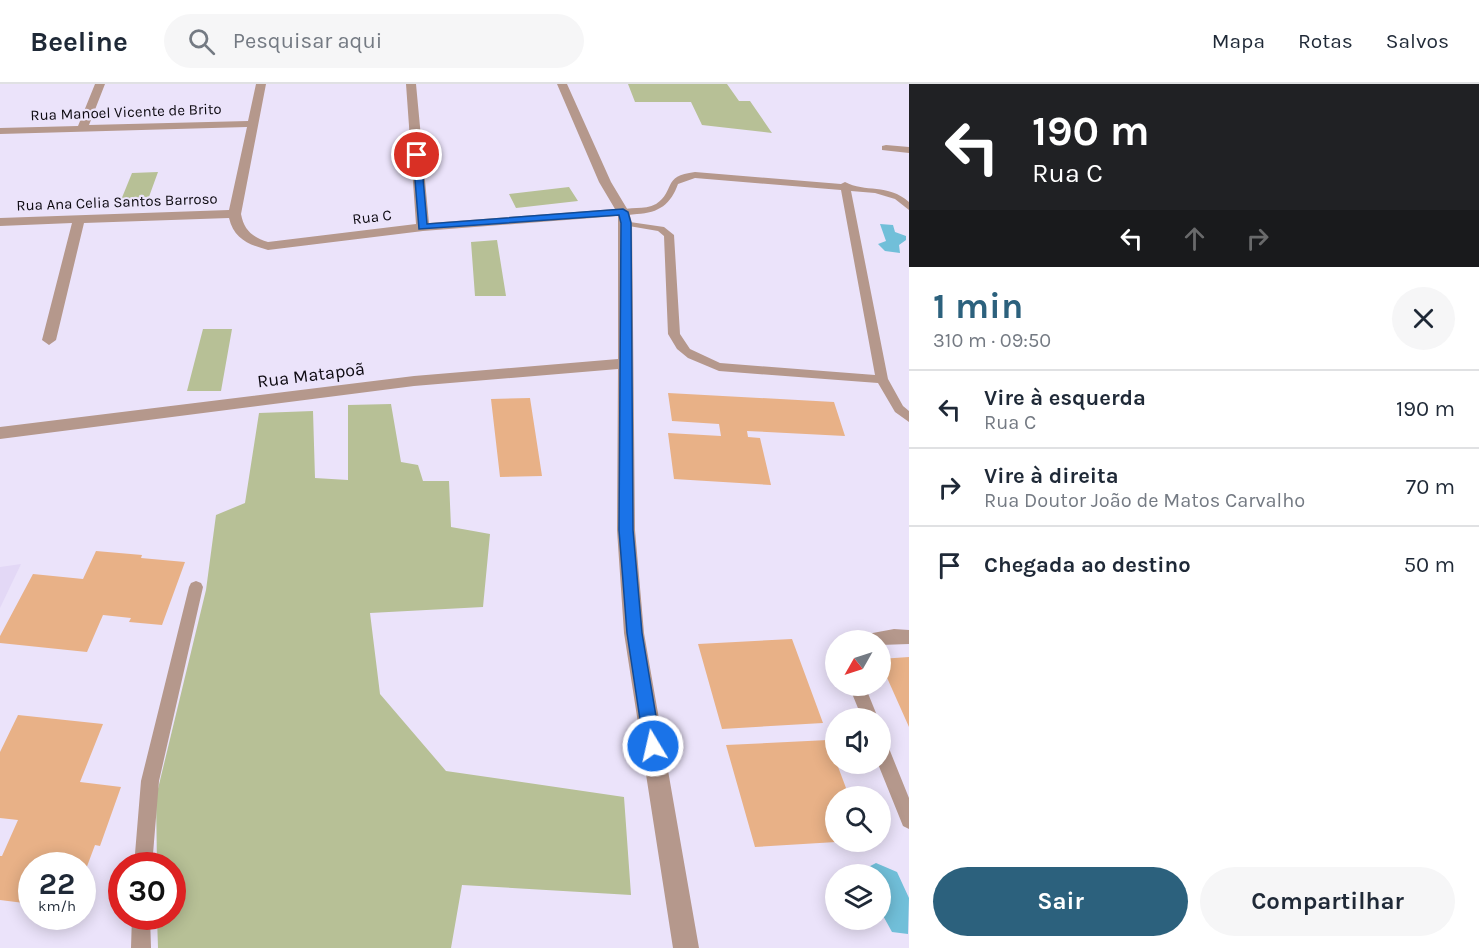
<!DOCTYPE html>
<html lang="pt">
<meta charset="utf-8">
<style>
body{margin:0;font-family:Karla,sans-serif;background:#f6f6f7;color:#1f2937;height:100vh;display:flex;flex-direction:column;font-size:22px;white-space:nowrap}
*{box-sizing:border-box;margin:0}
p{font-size:20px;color:#747a83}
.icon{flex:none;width:33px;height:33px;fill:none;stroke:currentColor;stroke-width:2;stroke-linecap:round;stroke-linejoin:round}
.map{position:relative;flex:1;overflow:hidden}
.side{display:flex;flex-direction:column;background:#fff;width:570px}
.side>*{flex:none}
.hud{background:#202124;color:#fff;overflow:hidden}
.needle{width:39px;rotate:231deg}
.buttons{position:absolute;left:825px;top:546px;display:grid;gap:12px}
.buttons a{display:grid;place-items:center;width:66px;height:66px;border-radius:50%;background:#fff;box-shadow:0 3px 15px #0003;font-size:30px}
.speed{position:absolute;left:18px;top:768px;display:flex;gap:12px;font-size:30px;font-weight:700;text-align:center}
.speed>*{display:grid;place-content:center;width:78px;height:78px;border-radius:50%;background:#fff;box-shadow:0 3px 15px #0003;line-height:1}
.speed small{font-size:15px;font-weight:400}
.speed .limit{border:9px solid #d22;background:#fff;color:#111}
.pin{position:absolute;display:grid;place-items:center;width:51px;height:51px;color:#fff;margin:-26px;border:3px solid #fff;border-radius:50%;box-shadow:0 2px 6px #0007}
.me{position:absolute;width:66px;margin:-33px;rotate:351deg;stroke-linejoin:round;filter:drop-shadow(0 0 4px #0008)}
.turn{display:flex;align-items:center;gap:21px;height:126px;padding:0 24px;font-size:27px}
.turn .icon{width:78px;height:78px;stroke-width:2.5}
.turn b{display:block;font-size:42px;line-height:51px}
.lanes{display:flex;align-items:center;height:57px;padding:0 24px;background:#0003;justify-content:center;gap:30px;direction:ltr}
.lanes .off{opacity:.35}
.round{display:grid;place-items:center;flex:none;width:63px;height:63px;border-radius:32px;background:#f6f6f7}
.headline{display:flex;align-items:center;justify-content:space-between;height:102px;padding:0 24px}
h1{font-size:36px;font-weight:700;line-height:45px;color:#2c617d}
.button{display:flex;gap:12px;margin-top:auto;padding:12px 24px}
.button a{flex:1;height:69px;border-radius:36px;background:#2c617d;color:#fff;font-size:24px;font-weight:700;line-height:69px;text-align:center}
.button a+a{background:#f6f6f7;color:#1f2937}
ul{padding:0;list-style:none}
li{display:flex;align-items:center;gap:18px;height:78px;padding:0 24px;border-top:2px solid #e0e1e3}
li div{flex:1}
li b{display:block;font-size:22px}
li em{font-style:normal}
header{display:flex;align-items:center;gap:36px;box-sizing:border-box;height:84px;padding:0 30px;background:#fff;border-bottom:2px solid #e0e1e3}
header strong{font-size:28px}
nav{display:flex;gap:33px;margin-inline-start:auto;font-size:21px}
.search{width:420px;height:54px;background:#f6f6f7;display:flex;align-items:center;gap:15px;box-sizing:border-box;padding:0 21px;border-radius:33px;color:#747a83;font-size:22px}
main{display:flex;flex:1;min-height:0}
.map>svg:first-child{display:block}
.built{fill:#e3d8f6}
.green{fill:#b7c096}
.water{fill:#71bfd9}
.building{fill:#e8b187}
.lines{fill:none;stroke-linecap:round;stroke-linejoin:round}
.service{fill:#b5988c;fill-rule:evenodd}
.minor{fill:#b5988c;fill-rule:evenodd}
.route{fill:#1a73e8;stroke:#114b97;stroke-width:1.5}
.labels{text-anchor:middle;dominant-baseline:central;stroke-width:4.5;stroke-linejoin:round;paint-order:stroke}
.far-street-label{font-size:15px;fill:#0d0a11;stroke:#ebe3fa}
.street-label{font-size:18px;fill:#0d0a11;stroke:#ebe3fa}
</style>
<header>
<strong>Beeline</strong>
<div class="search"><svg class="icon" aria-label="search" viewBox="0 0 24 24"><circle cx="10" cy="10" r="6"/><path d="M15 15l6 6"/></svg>Pesquisar aqui</div>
<nav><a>Mapa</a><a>Rotas</a><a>Salvos</a></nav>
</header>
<main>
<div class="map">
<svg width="909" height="864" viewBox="0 0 909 864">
<rect width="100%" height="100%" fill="#ebe3fa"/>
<path class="built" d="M21,480L0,524V483Z"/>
<path class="green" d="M628,0H727L739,17H750L772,49L702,41L691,18H635Z
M158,88L146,121H119L132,89Z
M569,103L578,117L516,124L509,110Z
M497,156L506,212H475L471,158Z
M203,245H232L221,307H187Z
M391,320L401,378L418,381L423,397H449L451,443L490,450L483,523L370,529L380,610L446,687L624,713L631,811L462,801L451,864H158L157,833L172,832V782H157L156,713L206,506L216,431L245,419L259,329L313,327L315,394L348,396V321Z"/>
<path class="water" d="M880,140L893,141L895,148L906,152V156L899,161L900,169L885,167L878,160L886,157Z
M876,779L897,788L909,814L908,850L892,848L881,828L880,790H855Z"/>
<path class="building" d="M668,309L834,318L845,352L747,347L748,353L760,354L771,401L674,395L668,349L721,352L719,340L672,337Z
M530,314L542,392L500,393L491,315Z
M96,467L142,471L141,474L185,478L162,541L129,538L131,534L103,531L87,568L0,559V552L33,490L83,495Z
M792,555L823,639L722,645L698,560Z
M909,573V643L880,578V575Z
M18,631L103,640L80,698L121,703L100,762L95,761L83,793L82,782H32V820L0,816V772H2L18,736L0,734V668Z
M828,656L849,712H836V758L755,763L726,661Z"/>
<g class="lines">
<path class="service" d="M695,88L841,100L845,98C865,109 888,99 909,118V126L895,115L875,109L851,107L888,295L903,322L909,327V338L895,328L878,299L719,287L688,274L677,265L668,250L664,152L658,147L623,141V137L664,143L674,151L680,250L690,265L720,279L875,291L841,106L695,94L678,100C671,120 659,129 637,130C630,131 624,132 618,128C629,121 644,127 656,120C676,107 661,92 695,88Z
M196,497L201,499L203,503L159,697L152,782H134L141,697L189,503L191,499Z
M894,545L909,546V560L880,561V556H859L862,551Z
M849,602H865L878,634H862Z
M880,655L886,657L909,714V745L903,742L878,680H880Z
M132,832H150L151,864H131Z"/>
<path class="minor" d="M95,0H105L89,41L248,37L256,0H266L241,130C244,146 252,153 268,158L416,140L406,0H416L429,139L615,125L599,98L557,0H567L611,98L629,128L632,139L635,446L644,549L699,864H673L624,549L617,446L618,285L414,302L0,355V343L414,292L618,275V132L423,147L268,166C249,161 234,155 229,134L84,139L56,256L49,261L42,256L72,139L0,142V134L229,126L247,43L0,50V44L78,42Z
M886,61L909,63V69L882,66V62Z"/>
</g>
<path class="route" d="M417,69L421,71L427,140L623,125L628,128L631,139L633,446L642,549L661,662L659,667L653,670L647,667L644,662L627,549L619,446L621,139L619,131L419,145L413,71Z"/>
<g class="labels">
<g class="far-street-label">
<text transform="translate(126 28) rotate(-2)">Rua Manoel Vicente de Brito</text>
<text transform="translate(117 118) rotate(-2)">Rua Ana Celia Santos Barroso</text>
<text transform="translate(372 133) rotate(-7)">Rua C</text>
</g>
<g class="street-label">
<text transform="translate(311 291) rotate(-7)">Rua Matapoã</text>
</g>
</g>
</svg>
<div class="buttons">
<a><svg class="needle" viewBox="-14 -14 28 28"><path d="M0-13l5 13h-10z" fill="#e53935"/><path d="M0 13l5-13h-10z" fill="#747a83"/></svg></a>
<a><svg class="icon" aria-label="sound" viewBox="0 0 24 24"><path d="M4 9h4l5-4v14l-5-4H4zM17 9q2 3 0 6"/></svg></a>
<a><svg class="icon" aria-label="search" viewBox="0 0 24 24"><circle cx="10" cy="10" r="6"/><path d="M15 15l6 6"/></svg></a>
<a><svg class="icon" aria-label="layers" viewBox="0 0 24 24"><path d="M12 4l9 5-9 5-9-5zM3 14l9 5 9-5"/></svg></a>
</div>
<div class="speed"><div>22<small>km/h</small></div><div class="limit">30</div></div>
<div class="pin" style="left:417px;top:71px;background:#d93025"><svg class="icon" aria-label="arrive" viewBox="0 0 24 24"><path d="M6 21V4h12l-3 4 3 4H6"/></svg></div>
<svg class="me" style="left:653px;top:662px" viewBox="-20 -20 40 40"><circle r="17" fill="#1a73e8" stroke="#fff" stroke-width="3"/><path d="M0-11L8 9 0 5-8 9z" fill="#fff"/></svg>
</div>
<section class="side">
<div class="hud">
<div class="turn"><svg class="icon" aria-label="left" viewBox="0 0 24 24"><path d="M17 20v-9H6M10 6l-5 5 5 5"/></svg><div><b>190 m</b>Rua C</div></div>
<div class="lanes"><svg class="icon" aria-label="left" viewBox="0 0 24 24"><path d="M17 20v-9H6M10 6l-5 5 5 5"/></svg><svg class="icon off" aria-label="ahead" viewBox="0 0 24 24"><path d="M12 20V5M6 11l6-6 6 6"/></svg><svg class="icon off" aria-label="right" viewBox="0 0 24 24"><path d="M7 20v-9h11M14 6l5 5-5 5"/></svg></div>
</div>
<div class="headline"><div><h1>1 min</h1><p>310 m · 09:50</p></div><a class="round"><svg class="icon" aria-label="close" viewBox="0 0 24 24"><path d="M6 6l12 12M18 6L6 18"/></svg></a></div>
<ul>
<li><svg class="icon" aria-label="left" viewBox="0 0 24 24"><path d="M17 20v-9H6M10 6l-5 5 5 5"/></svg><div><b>Vire à esquerda</b><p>Rua C</p></div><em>190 m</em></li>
<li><svg class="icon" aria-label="right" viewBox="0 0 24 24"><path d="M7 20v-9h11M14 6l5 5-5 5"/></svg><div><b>Vire à direita</b><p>Rua Doutor João de Matos Carvalho</p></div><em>70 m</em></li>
<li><svg class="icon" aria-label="arrive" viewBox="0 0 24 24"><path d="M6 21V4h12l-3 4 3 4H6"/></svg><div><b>Chegada ao destino</b></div><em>50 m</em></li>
</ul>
<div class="button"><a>Sair</a><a>Compartilhar</a></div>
</section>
</main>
